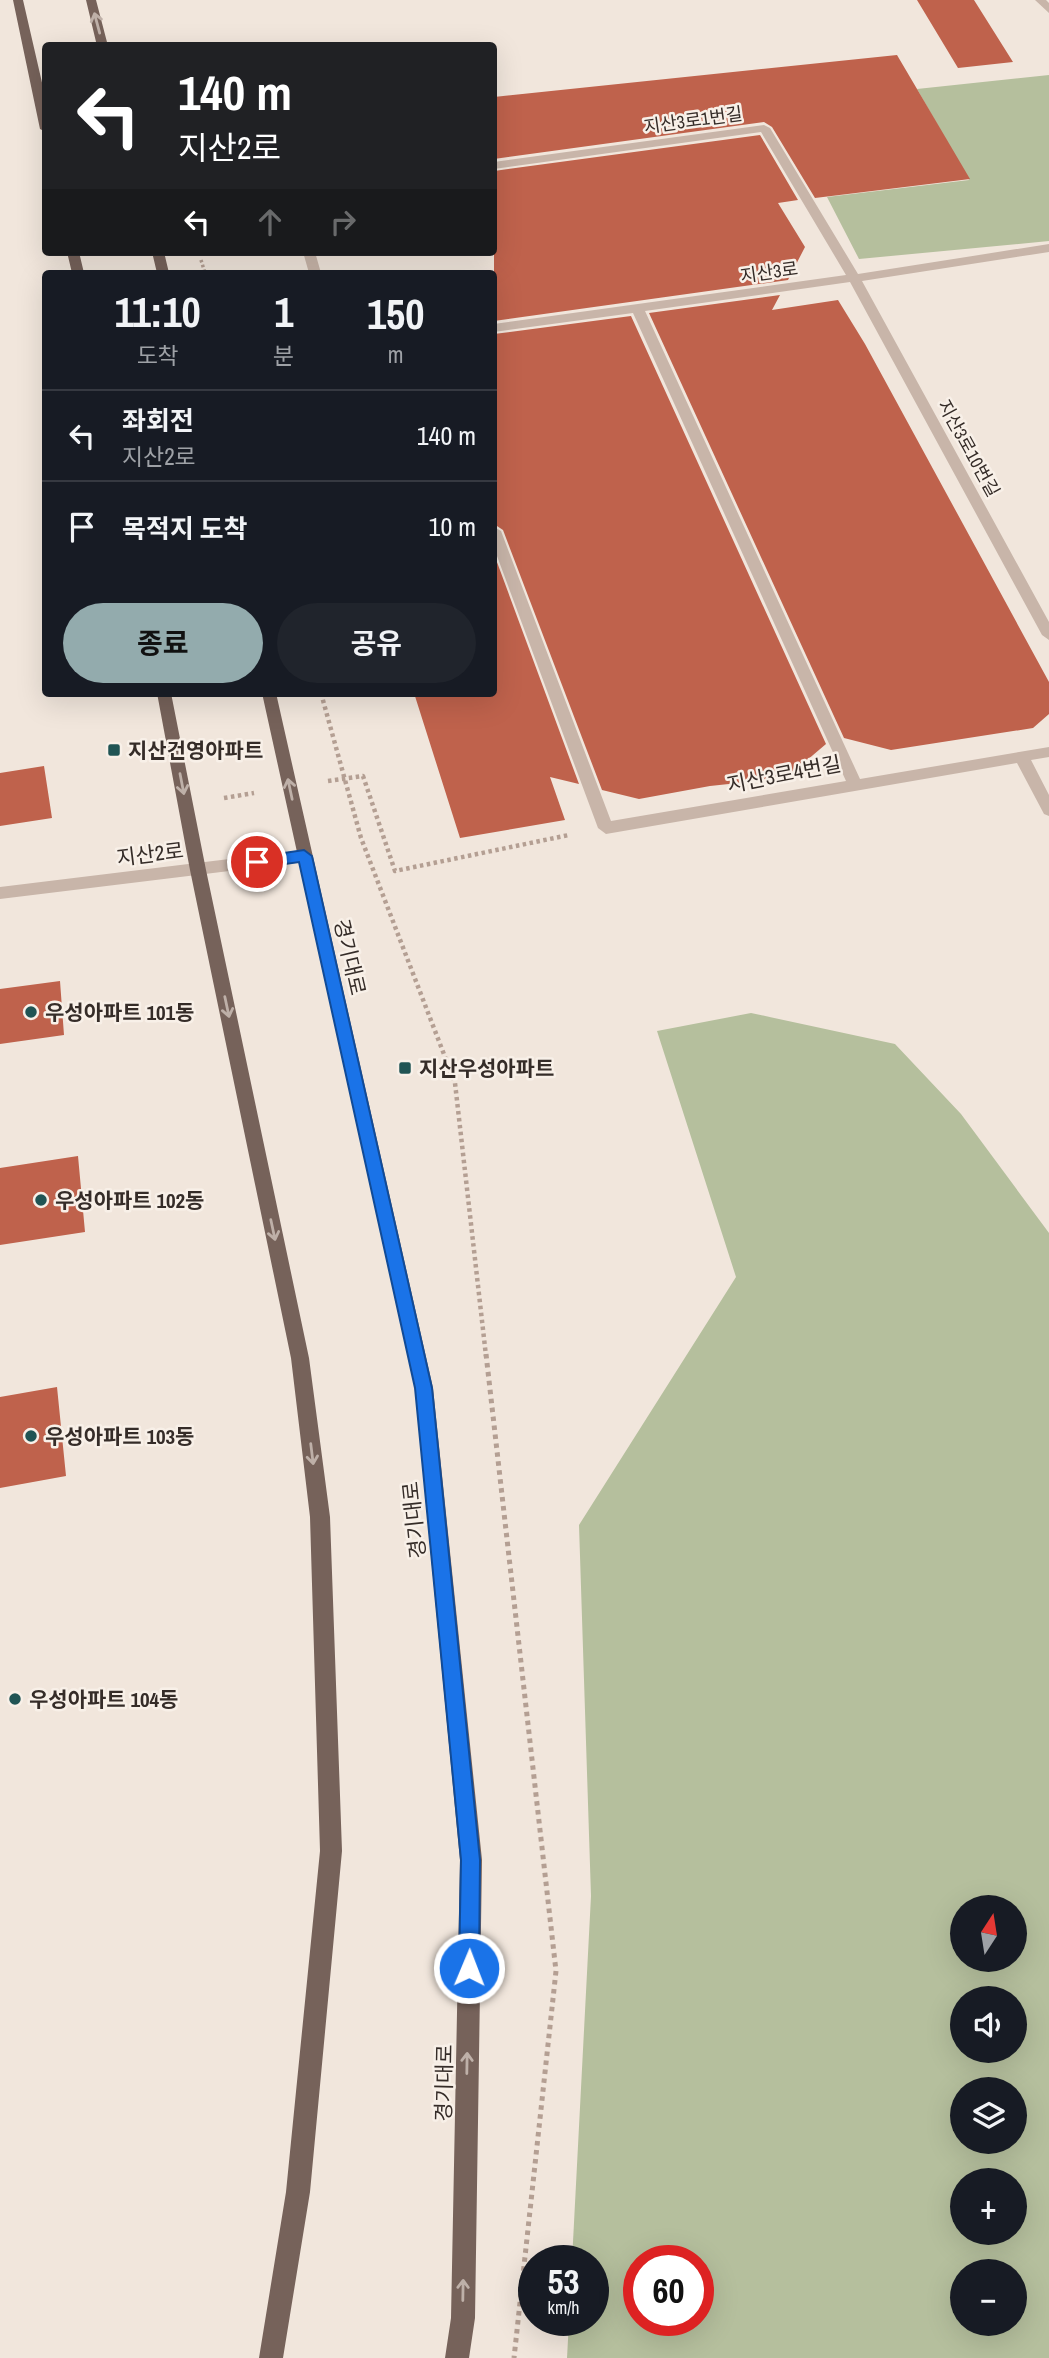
<!DOCTYPE html>
<html lang="ko">
<meta charset="utf-8">
<style>
body{margin:0;font-family:"Archivo Narrow","Noto Sans KR",sans-serif;background:#20242c;color:#f1f3f6;height:100vh;display:flex;flex-direction:column;font-size:26px;white-space:nowrap}
*{box-sizing:border-box;margin:0}
p{font-size:23px;color:#9ea1a6}
.icon{flex:none;width:38px;height:38px;fill:none;stroke:currentColor;stroke-width:2;stroke-linecap:round;stroke-linejoin:round}
.map{position:relative;flex:1;overflow:hidden}
.panel{position:absolute;left:42px;top:270px;width:455px;height:427px;display:flex;flex-direction:column;background:#171b24;border-radius:7px;box-shadow:0 7px 28px #0002}
.panel>*{flex:none}
.banner{position:absolute;left:42px;top:42px;width:455px;height:214px;border-radius:7px;box-shadow:0 7px 28px #0002;background:#202124;color:#fff;overflow:hidden}
.needle{width:46px;rotate:12deg}
.tools{position:absolute;left:950px;top:1895px;display:grid;gap:14px}
.tools a{display:grid;place-items:center;width:77px;height:77px;border-radius:50%;background:#171b24;box-shadow:0 7px 28px #0002;font-size:35px}
.speed{position:absolute;left:518px;top:2245px;display:flex;gap:14px;font-size:35px;font-weight:700;text-align:center}
.speed>*{display:grid;place-content:center;width:91px;height:91px;border-radius:50%;background:#171b24;box-shadow:0 7px 28px #0002;line-height:1}
.speed small{font-size:18px;font-weight:400}
.speed .limit{border:10px solid #d22;background:#fff;color:#111}
.pin{position:absolute;display:grid;place-items:center;width:60px;height:60px;color:#fff;margin:-30px;border:4px solid #fff;border-radius:50%;box-shadow:0 2px 7px #0007}
.me{position:absolute;width:77px;margin:-38px;rotate:1deg;stroke-linejoin:round;filter:drop-shadow(0 0 5px #0008)}
.turn{display:flex;align-items:center;gap:24px;height:147px;padding:0 21px;font-size:32px}
.turn .icon{width:91px;height:91px;stroke-width:2.5}
.turn b{display:block;font-size:49px;line-height:60px}
.lanes{display:flex;align-items:center;height:66px;padding:0 21px;background:#0003;justify-content:center;gap:35px;direction:ltr}
.lanes .off{opacity:.35}
.eta{display:flex;justify-content:space-evenly;align-items:center;height:119px;text-align:center}
.eta b{font-size:42px;font-weight:700;line-height:49px}
.primary-button{display:flex;gap:14px;margin-top:auto;padding:14px 21px}
.primary-button a{flex:1;height:80px;border-radius:42px;background:#93abad;color:#111;font-size:28px;font-weight:700;line-height:80px;text-align:center}
.primary-button a+a{background:#20242c;color:#f1f3f6}
ul{padding:0;list-style:none}
li{display:flex;align-items:center;gap:21px;height:91px;padding:0 21px;border-top:2px solid #363941}
li div{flex:1}
li b{display:block;font-size:26px}
li em{font-style:normal}
.map>svg:first-child{display:block}
.green{fill:#b5bf9d;fill-rule:evenodd}
.building{fill:#bf624c}
.lines{fill:none;stroke-linecap:round;stroke-linejoin:round}
.path-far2{stroke:#b49f93;stroke-width:3.5;stroke-dasharray:2.5 2.5;stroke-linecap:butt}
.path-far1{stroke:#b49f93;stroke-width:4.5;stroke-dasharray:3.5 3.5;stroke-linecap:butt}
.path{stroke:#b49f93;stroke-width:5;stroke-dasharray:4.5 4.5;stroke-linecap:butt}
.minor{fill:#c8b5a9;fill-rule:evenodd}
.major{fill:#76625a;fill-rule:evenodd}
.oneway{stroke:#beb0a8}
.route{fill:#1a73e8;stroke:#114b97;stroke-width:2}
.poi-dot{fill:#205454;stroke:#f8f0e8;stroke-width:2.5}
.labels{text-anchor:middle;dominant-baseline:central;stroke-width:5;stroke-linejoin:round;paint-order:stroke}
.far-street-label{font-size:18px;fill:#352c28;stroke:#f8f0e8}
.poi-label{font-size:21px;font-weight:bold;fill:#352c28;stroke:#f8f0e8;text-anchor:start}
.street-label{font-size:21px;fill:#352c28;stroke:#f8f0e8}
</style>
<div class="map">
<svg width="1049" height="2358" viewBox="0 0 1049 2358">
<rect width="100%" height="100%" fill="#f1e6dc"/>
<path class="green" d="M1049,75V241L859,259L827,197L969,180L917,89Z
M751,1013L895,1044L961,1114L1049,1233V2358H567L569,2321L593,2320V2261H572L591,1896L579,1525L736,1277L657,1031ZM962,1908H1015V1960H962ZM962,1998H1015V2051H962ZM962,2090H1015V2142H962ZM962,2180H1015V2233H962ZM639,2261H698V2320H639ZM962,2272H1015V2324H962Z"/>
<path class="building" d="M917,0H974L1013,62L958,68Z
M897,55L970,179L815,198L772,127L764,122L494,159V97Z
M760,135L798,200L778,203L805,247L788,280L494,321V171Z
M780,295L772,310L838,300L865,344L1049,682V714L1033,728L891,750L844,738L649,313Z
M631,316L826,744L786,778L710,786L639,799L602,790L503,530L494,524V334Z
M494,554L579,784L550,777L565,820L460,838L414,693H494Z
M44,766L52,818L0,826V773Z
M60,981L64,1035L0,1044V989Z
M78,1156L85,1232L0,1245V1168Z
M57,1387L66,1476L0,1488V1397Z"/>
<g class="lines">
<path class="path-far2" d="M201,260L205,273"/>
<path class="path-far1" d="M321,693L361,838L455,1083L486,1356
M328,781L363,776L395,871L569,835
M224,798L254,793"/>
<path class="path" d="M486,1354L556,1971L514,2358"/>
<path class="minor" d="M1035,0H1046L1049,3V13Z
M764,125L770,128L858,274L1049,244V252L862,281L1049,622V640L1042,635L850,282L645,311L860,779L1049,747V757L1031,760L1049,795V816L1044,814L1017,763L606,834L598,828L494,548V527L501,531L611,821L846,781L633,313L494,332V324L846,275L761,132L494,169V162Z
M303,252H315L321,273H309Z
M304,850L312,856L304,862L0,899V887Z"/>
<path class="major" d="M13,0H23L46,100V132L40,129Z
M86,0H96L108,46H97Z
M67,252H79L84,273H72Z
M152,252H164L169,273H157Z
M157,693H171L206,870L309,1358L330,1517L342,1851L310,2192L283,2358H259L286,2192L320,1851L310,1517L291,1358L190,870Z
M262,693H276L433,1388L482,1860L475,2318L469,2358H445L451,2318L460,1860L415,1388Z"/>
</g>
<defs><path id="oneway-shaft" d="M-6 0H5M1.5-3L5.5 0L1.5 3" fill="none" stroke-width="1.6" stroke-linecap="round" stroke-linejoin="round" transform="scale(1.75)"/></defs>
<g class="oneway">
<use href="#oneway-shaft" transform="translate(97 23) rotate(-105)"/>
<use href="#oneway-shaft" transform="translate(182 784) rotate(79)"/>
<use href="#oneway-shaft" transform="translate(290 789) rotate(-102)"/>
<use href="#oneway-shaft" transform="translate(227 1007) rotate(78)"/>
<use href="#oneway-shaft" transform="translate(273 1230) rotate(78)"/>
<use href="#oneway-shaft" transform="translate(312 1454) rotate(83)"/>
<use href="#oneway-shaft" transform="translate(467 2063) rotate(-89)"/>
<use href="#oneway-shaft" transform="translate(463 2290) rotate(-89)"/>
</g>
<path class="route" d="M304,850L312,856L432,1388L480,1860L479,1968L476,1975L469,1978L462,1975L459,1968L461,1860L415,1388L299,862L257,868L249,862L257,857Z"/>
<g class="poi-dot">
<rect x="107" y="743" width="14" height="14" rx="3.5"/>
<circle cx="31" cy="1012" r="7"/>
<rect x="398" y="1061" width="14" height="14" rx="3.5"/>
<circle cx="41" cy="1200" r="7"/>
<circle cx="31" cy="1436" r="7"/>
<circle cx="15" cy="1699" r="7"/>
</g>
<g class="labels">
<g class="far-street-label">
<text transform="translate(693 120) rotate(-8)">지산3로1번길</text>
<text transform="translate(769 272) rotate(-8)">지산3로</text>
<text transform="translate(969 448) rotate(61)">지산3로10번길</text>
</g>
<g class="poi-label">
<text x="128" y="750">지산건영아파트</text>
<text x="45" y="1012">우성아파트 101동</text>
<text x="419" y="1068">지산우성아파트</text>
<text x="55" y="1200">우성아파트 102동</text>
<text x="45" y="1436">우성아파트 103동</text>
<text x="29" y="1699">우성아파트 104동</text>
</g>
<g class="street-label">
<text transform="translate(784 774) rotate(-11)">지산3로4번길</text>
<text transform="translate(150 854) rotate(-7)">지산2로</text>
<text transform="translate(350 957) rotate(77)">경기대로</text>
<text transform="translate(414 1520) rotate(-96)">경기대로</text>
<text transform="translate(444 2083) rotate(-89)">경기대로</text>
</g>
</g>
</svg>
<div class="tools">
<a><svg class="needle" viewBox="-14 -14 28 28"><path d="M0-13l5 13h-10z" fill="#e53935"/><path d="M0 13l5-13h-10z" fill="#9ea1a6"/></svg></a>
<a><svg class="icon" aria-label="sound" viewBox="0 0 24 24"><path d="M4 9h4l5-4v14l-5-4H4zM17 9q2 3 0 6"/></svg></a>
<a><svg class="icon" aria-label="layers" viewBox="0 0 24 24"><path d="M12 4l9 5-9 5-9-5zM3 14l9 5 9-5"/></svg></a>
<a>+</a>
<a>−</a>
</div>
<div class="speed"><div>53<small>km/h</small></div><div class="limit">60</div></div>
<div class="pin" style="left:257px;top:862px;background:#d93025"><svg class="icon" aria-label="arrive" viewBox="0 0 24 24"><path d="M6 21V4h12l-3 4 3 4H6"/></svg></div>
<svg class="me" style="left:469px;top:1968px" viewBox="-20 -20 40 40"><circle r="17" fill="#1a73e8" stroke="#fff" stroke-width="3"/><path d="M0-11L8 9 0 5-8 9z" fill="#fff"/></svg>
<div class="banner">
<div class="turn"><svg class="icon" aria-label="left" viewBox="0 0 24 24"><path d="M17 20v-9H6M10 6l-5 5 5 5"/></svg><div><b>140 m</b>지산2로</div></div>
<div class="lanes"><svg class="icon" aria-label="left" viewBox="0 0 24 24"><path d="M17 20v-9H6M10 6l-5 5 5 5"/></svg><svg class="icon off" aria-label="ahead" viewBox="0 0 24 24"><path d="M12 20V5M6 11l6-6 6 6"/></svg><svg class="icon off" aria-label="right" viewBox="0 0 24 24"><path d="M7 20v-9h11M14 6l5 5-5 5"/></svg></div>
</div>
<section class="panel">
<div class="eta">
<div><b>11:10</b><p>도착</p></div>
<div><b>1</b><p>분</p></div>
<div><b>150</b><p>m</p></div>
</div>
<ul>
<li><svg class="icon" aria-label="left" viewBox="0 0 24 24"><path d="M17 20v-9H6M10 6l-5 5 5 5"/></svg><div><b>좌회전</b><p>지산2로</p></div><em>140 m</em></li>
<li><svg class="icon" aria-label="arrive" viewBox="0 0 24 24"><path d="M6 21V4h12l-3 4 3 4H6"/></svg><div><b>목적지 도착</b></div><em>10 m</em></li>
</ul>
<div class="primary-button"><a>종료</a><a>공유</a></div>
</section>
</div>
